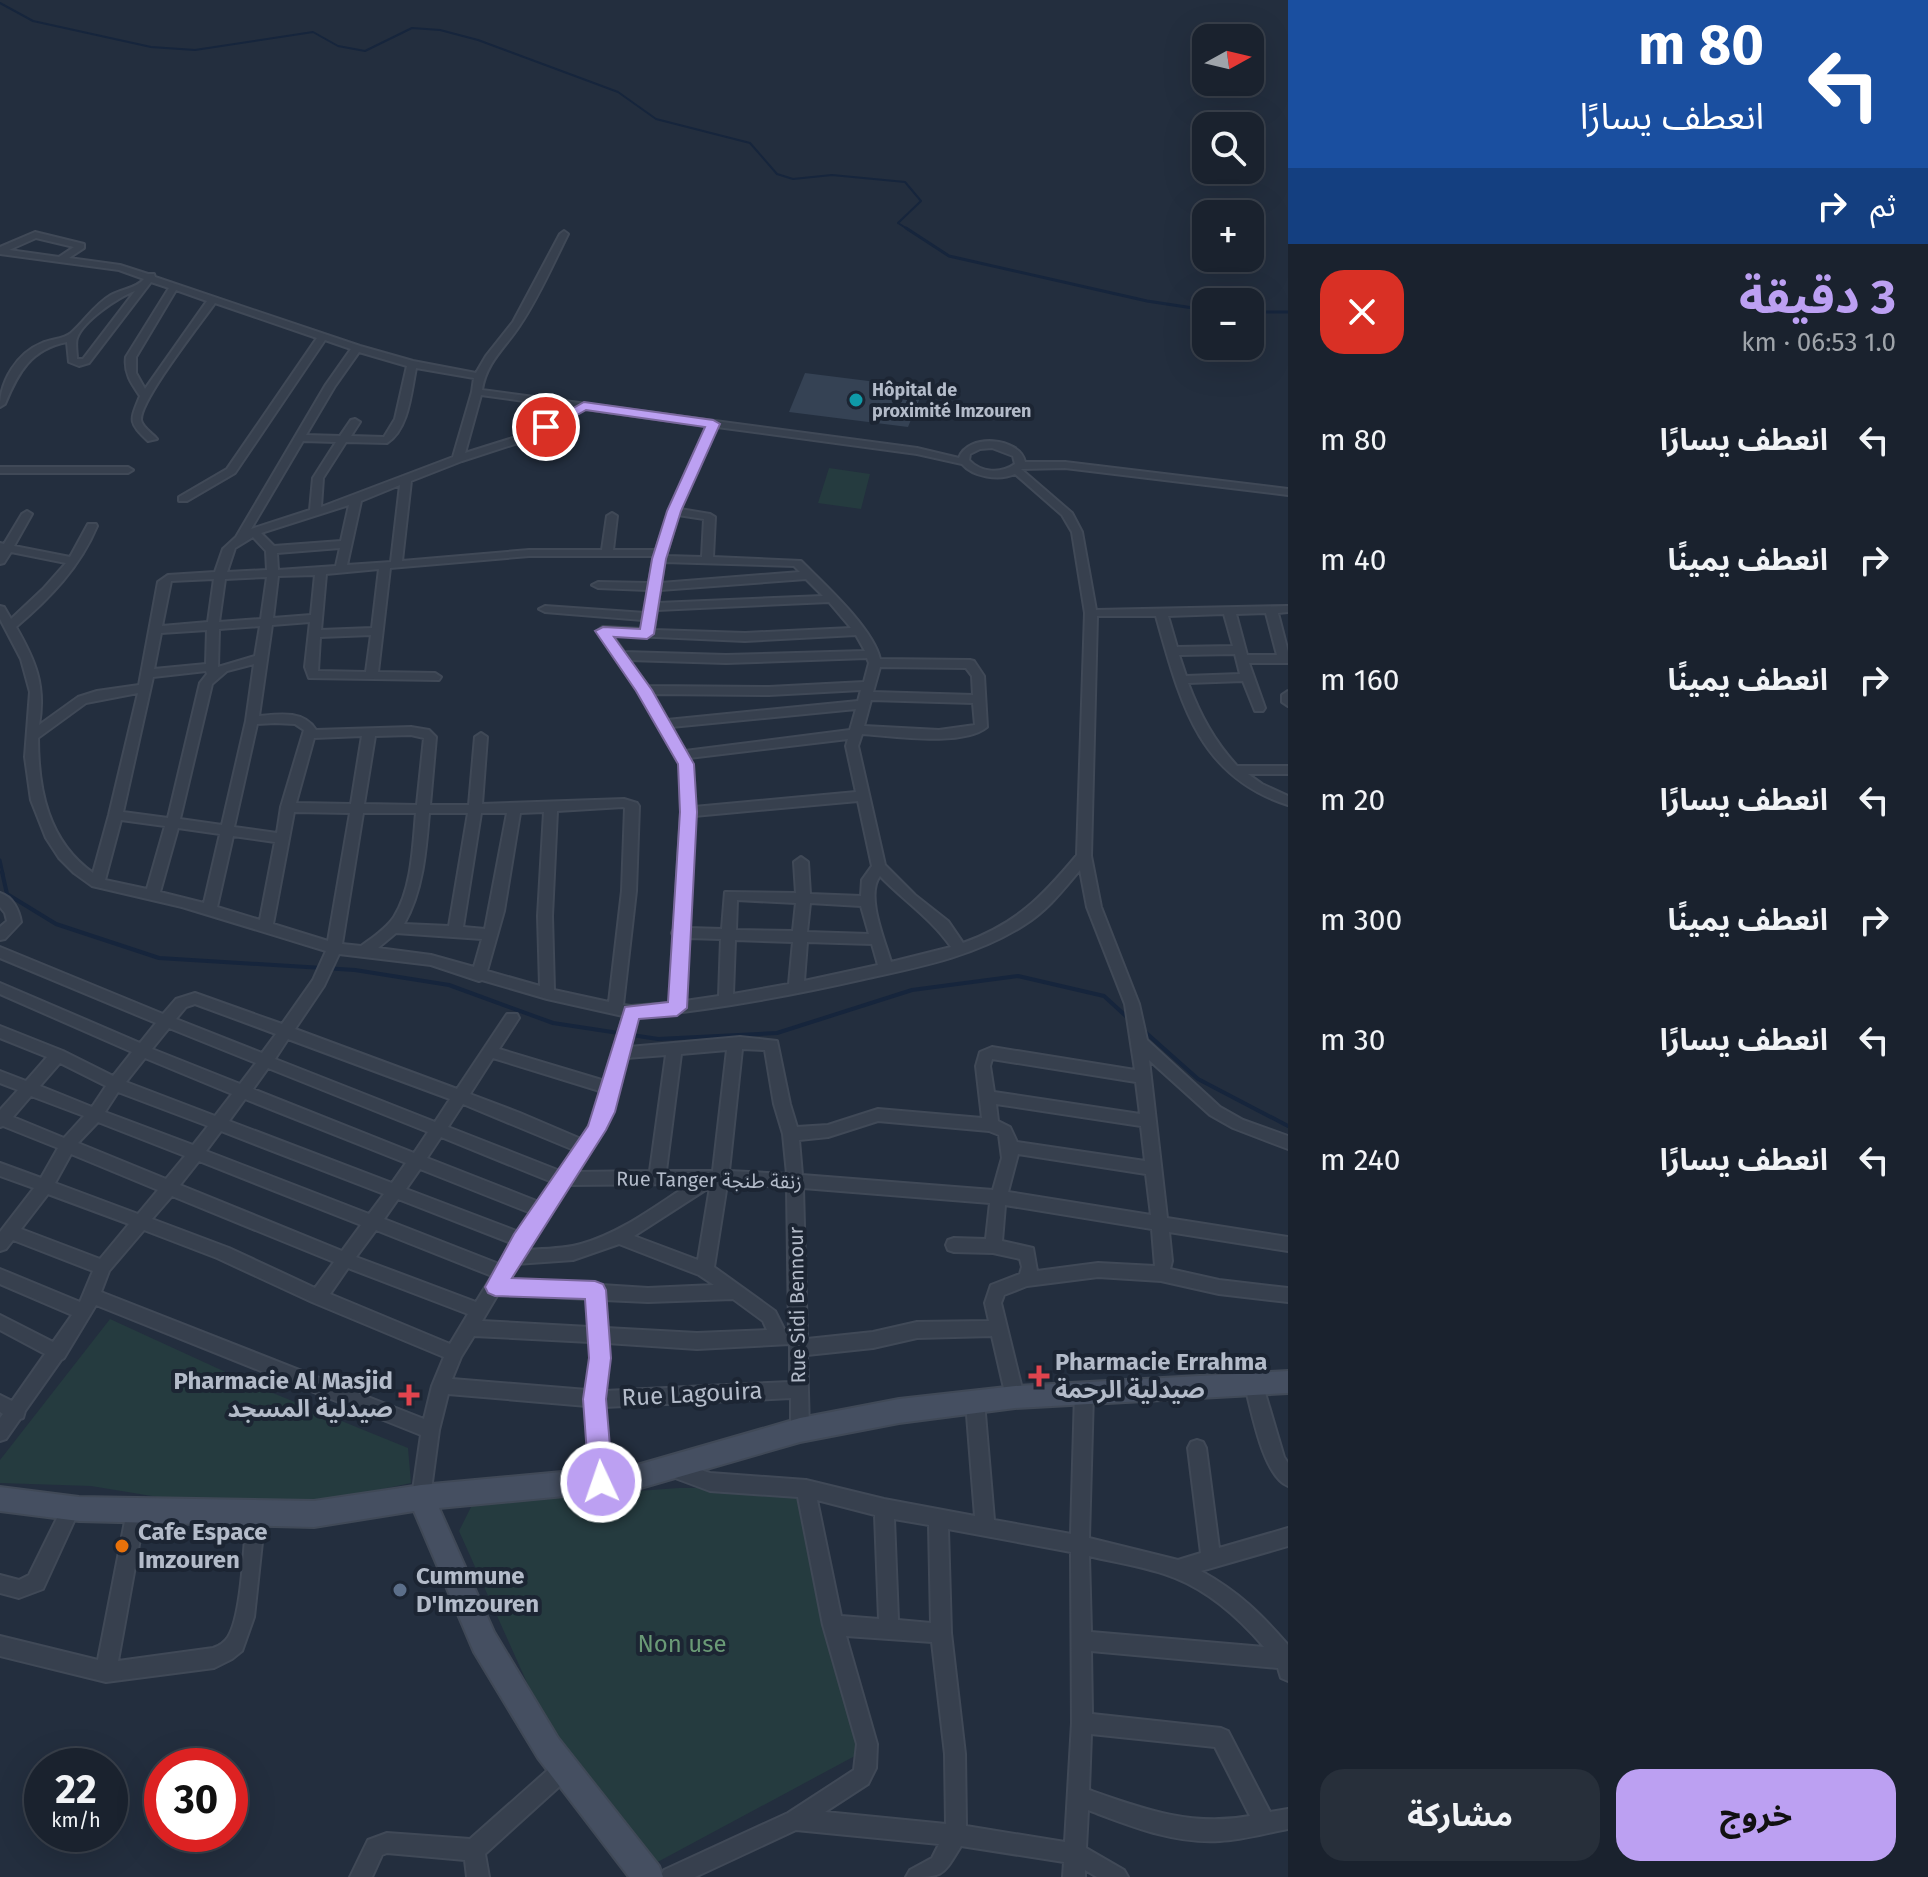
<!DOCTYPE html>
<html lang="ar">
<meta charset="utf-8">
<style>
body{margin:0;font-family:"Fira Sans","Noto Sans Arabic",sans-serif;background:#272f3a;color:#f1f3f6;direction:rtl;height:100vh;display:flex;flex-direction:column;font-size:30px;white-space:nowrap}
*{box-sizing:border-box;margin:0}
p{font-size:26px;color:#9fa4aa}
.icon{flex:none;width:44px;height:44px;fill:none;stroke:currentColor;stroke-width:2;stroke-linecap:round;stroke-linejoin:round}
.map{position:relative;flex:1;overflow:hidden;direction:ltr}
.sheet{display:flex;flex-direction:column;background:#1a222e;width:640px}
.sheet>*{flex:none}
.guide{background:#1a4fa0;color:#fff;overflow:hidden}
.needle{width:52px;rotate:82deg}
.buttons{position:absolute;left:1192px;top:24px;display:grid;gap:16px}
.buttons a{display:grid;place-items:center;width:72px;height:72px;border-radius:16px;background:#1a222e;box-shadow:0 8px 32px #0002,0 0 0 2px #383f4a;font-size:40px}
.speed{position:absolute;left:24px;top:1748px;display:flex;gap:16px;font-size:40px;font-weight:700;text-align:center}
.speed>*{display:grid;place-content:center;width:104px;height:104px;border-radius:50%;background:#1a222e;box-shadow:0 8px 32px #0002,0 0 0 2px #383f4a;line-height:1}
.speed small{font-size:20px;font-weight:400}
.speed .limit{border:12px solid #d22;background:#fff;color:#111}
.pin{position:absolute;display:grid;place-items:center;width:68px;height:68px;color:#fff;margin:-34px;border:4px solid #fff;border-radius:50%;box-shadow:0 2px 8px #0007}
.me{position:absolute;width:88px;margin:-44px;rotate:357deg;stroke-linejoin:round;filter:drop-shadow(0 0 6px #0008)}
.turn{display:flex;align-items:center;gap:28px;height:168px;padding:0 32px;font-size:36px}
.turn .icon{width:104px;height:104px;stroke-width:2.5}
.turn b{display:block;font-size:56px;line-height:68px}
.then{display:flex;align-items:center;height:76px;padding:0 32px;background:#0003;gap:16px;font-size:30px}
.round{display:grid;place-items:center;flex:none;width:84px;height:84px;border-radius:24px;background:#272f3a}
.headline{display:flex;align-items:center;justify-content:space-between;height:136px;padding:0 32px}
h1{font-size:48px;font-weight:700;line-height:60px;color:#bca0f2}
.button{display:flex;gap:16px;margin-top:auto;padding:16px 32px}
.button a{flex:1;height:92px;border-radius:24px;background:#bca0f2;color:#111;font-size:32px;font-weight:700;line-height:92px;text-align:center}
.button a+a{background:#272f3a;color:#f1f3f6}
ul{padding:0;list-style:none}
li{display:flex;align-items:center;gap:24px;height:120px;padding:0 32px}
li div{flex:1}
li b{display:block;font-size:30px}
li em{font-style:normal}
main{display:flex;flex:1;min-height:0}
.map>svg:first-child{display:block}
.green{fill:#253b3f}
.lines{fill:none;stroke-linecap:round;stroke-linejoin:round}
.stream-far2{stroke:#16253c;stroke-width:2}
.stream-far1{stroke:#16253c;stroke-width:3}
.stream{stroke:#16253c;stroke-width:4}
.building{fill:#354254}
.street-casing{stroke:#404957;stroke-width:4}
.secondary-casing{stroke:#404957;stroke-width:4}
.street{fill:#37404e;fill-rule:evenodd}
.secondary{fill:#454f61;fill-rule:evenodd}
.route{fill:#bca0f2;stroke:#7a689d;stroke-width:2}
.culture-dot{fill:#0f9aa8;stroke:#1c2533;stroke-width:3}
.health-dot{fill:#e0444e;stroke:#1c2533;stroke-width:3}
.food-dot{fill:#e8710a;stroke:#1c2533;stroke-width:3}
.service-dot{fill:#5c6f8a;stroke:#1c2533;stroke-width:3}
.labels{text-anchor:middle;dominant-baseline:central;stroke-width:8;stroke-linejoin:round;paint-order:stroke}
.far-poi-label{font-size:18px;font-weight:bold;fill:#b3bbc9;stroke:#1c2533;text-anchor:start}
.street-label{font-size:20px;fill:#b3bbc9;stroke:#1c2533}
.near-poi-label{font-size:24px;font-weight:bold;fill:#b3bbc9;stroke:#1c2533;text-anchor:start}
.near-street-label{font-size:24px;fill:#b3bbc9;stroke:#1c2533}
.near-park-label{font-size:24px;fill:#6a9a76;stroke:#1c2533}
</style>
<main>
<section class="sheet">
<div class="guide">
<div class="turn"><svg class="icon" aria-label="left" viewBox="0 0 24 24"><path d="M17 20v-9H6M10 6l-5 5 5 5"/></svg><div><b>80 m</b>انعطف يسارًا</div></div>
<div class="then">ثم<svg class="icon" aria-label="right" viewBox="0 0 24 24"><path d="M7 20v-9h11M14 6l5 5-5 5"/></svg></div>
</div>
<div class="headline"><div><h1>3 دقيقة</h1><p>1.0 km · 06:53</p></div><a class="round" style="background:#d93025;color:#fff"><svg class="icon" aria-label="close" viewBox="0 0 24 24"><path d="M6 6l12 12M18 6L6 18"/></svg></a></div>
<ul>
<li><svg class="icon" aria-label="left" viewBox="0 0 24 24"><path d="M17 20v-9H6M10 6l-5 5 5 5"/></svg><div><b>انعطف يسارًا</b></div><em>80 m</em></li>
<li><svg class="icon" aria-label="right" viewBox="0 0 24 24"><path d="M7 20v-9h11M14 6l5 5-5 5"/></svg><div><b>انعطف يمينًا</b></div><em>40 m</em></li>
<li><svg class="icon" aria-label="right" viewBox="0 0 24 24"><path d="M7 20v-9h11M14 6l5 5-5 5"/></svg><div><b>انعطف يمينًا</b></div><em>160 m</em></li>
<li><svg class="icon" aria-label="left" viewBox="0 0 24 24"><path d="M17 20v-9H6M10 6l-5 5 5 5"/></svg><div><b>انعطف يسارًا</b></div><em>20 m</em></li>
<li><svg class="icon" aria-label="right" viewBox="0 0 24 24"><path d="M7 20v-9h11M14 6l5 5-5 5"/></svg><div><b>انعطف يمينًا</b></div><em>300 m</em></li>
<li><svg class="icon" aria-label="left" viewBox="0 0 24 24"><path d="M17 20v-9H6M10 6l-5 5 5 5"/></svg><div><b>انعطف يسارًا</b></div><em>30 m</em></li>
<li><svg class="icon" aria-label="left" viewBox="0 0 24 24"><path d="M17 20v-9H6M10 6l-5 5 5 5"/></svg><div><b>انعطف يسارًا</b></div><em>240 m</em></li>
</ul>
<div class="button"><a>خروج</a><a>مشاركة</a></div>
</section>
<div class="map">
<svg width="1288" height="1877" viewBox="0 0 1288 1877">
<rect width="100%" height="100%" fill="#232e3e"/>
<path class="green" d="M829,468L870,474L861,509L818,503Z
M110,1319L258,1387L408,1448L411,1483L307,1505L164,1498L91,1486L0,1483V1460Z
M803,1487L866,1750L652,1865L541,1714L459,1531L473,1503L679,1488Z"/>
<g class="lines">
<path class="stream-far2" d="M0,3L33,21L151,47L195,50L313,32L338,46L365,51L412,28L440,30L478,40L618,92L656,119L750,143L777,174L793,179L832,175L905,182L921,201L898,223L909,230"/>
<path class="stream-far1" d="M906,228L949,256L1147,301L1206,310
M1250,312H1288
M0,860L3,874"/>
<path class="stream" d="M2,872L7,894L56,924L159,958L355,970L449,985L553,1023L658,1039L777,1033L912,990L1018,976L1104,996L1128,1018
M1144,1031L1198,1079L1288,1126"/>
</g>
<path class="building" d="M805,373L924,388L908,427L789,412Z"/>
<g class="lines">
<g class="street-casing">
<path id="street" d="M564,231L568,234C553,264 539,297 520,325C506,347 486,362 482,390L917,448L959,458C967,433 1020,437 1025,462H1065L1288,489V495L1065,468L1021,469L1072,513L1082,532L1096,610L1288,606V612L1278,613L1288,652V663H1249L1265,708L1263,711H1255L1243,681L1188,683C1200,715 1214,741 1237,766H1288V774H1248L1262,784L1288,796V805C1197,776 1180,700 1156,616H1097L1091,856L1101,907L1139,1004L1147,1040L1220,1107L1243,1120L1288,1136V1149L1233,1128L1210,1115L1149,1060L1167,1218L1288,1237V1251L1169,1232L1172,1261L1170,1269L1219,1280L1288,1288V1302L1219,1294L1161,1281L1098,1277L1027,1286L1004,1295L1001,1303L1024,1397L1021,1403L1015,1405L1009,1403L1006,1397L992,1336L917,1338L873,1348L807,1355L809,1430L806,1436L800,1438L794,1436L791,1430V1398L604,1407L610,1482L607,1488L601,1491L595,1488L592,1482L587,1406L448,1394L439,1430L430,1497L427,1503L421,1506L415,1503L412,1497L421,1435L96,1305L64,1358L61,1360L25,1411L23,1418L20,1419L6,1439L0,1441V1418L3,1414L0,1412V1395L12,1401L45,1354L0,1330V1315L53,1342L72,1315L0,1284V1269L80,1302L93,1271L13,1240L6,1249L0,1251V1232L34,1188L0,1176V1163L41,1178L58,1148L3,1126L0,1127V1110L18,1090L0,1083V1071L26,1081L47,1057L0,1038V1026L63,1051L113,1076L132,1052L0,994V983L140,1043L156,1023L0,958V947L163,1014L176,999L195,993L282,1024L313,980L326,951L182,907L92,886L74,873L59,858L46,838L31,800L25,757L30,692L21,659L0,619V606L4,607L11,619L43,589L66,563L11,552L4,563L0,564V543L4,544L22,514L27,511L32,514L14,546L70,557L88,524H96L97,526C80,567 50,598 16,627C35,660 46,685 39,725L78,697L97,691L139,685L158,582L168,575L215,572L223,549L236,537L325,386L351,349L325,340L235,473L187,501H179V497L227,469L317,338L215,303C201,323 140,400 141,420C142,427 153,434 157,439L148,441C128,422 130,421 140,396C131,383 124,373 126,357L169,288L151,282L89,363L79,366L69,362L67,342C31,349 18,372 5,404L0,407C0,381 17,353 42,343C51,339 64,339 71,333C85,321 94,305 111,295C122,289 137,288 144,279L119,270L0,254V247L35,232L84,244V248L69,258L120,265L148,274H154L155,277L360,346L413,361L476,373L486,356L513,322L560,234ZM36,238L74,247L59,257L9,250ZM176,290L207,301L145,389L136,373V357ZM135,291L83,359H77C77,353 75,343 77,338C83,321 118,297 135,291ZM359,352L407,366L395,419L384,437L351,436L360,422L355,419L351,420L340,436L306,435L335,386ZM416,368L474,378L472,392L453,457L321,507L323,478L346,442L387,443C409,429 411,392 416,368ZM481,395L573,408L516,437L465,453ZM585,409L707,426L669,511L656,550H613L617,516L612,513L607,516L602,550H529L402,561L411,481L462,461L524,441ZM717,427L917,454L962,464C973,477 999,481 1015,474L1062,515L1072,532L1085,613L1077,855C1041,898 1017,923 963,943L948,921L915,895L885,865L858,746L862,734C893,736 963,747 987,727L984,676L974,661L970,660L880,659C873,628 824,584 801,561L713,557L715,517L710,514L680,509ZM303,441L336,442L313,478L310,510L251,529ZM992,448L1013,456L1015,464C1001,474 981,473 969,460L970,454L980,449ZM400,485L391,562L347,565L361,501ZM349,505L341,541L274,546L261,533ZM678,515L704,519L702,557L666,556ZM253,537L266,551L267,570L227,572L235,548ZM340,548L336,566L278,570L277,553ZM529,556H654L649,583L598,582L592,585L598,588L648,590L645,613L545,606L539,609L545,612L643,620L642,629L603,627L597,631L638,691L680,764L681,812L674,929L672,933L674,937L670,1003L631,1006L623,1005L636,891L639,806L637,803L624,799L482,804L487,737L481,733L475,737L469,805H430L436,737L429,730L411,727L316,730C304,710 279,714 259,716L272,625L310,622L305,667L309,678L439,680L441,677L435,673L378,672L390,568ZM664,562L794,566L800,572L661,583ZM379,569L372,628L321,630L326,574ZM315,575L311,615L273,618L278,576ZM267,577L261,619L219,622L225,579ZM214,579L208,622L162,626L171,581ZM806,579L823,596L658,603L660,590ZM829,602L851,628L745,633L654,630L657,610ZM1266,613L1277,655H1247L1236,614ZM1224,614L1233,646L1177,647L1168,616ZM260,626L255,656L218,667L219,629ZM207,630L206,664L154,669L161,633ZM371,635L366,672L318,671L320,637ZM612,635L745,641L856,635L865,651L726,655L624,652ZM1235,654L1240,674L1186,676L1179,655ZM867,658L869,663L864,682L769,687L648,686L629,660L726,663ZM254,664L246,721L222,825L180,819L212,684L227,671ZM880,667L966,668L972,676L973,695L873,692ZM206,671L207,674L200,683L168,818L123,812L153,677ZM861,690L858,701L667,720L652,694L769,695ZM138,693L109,815L93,873C48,841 38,790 38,738L86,703ZM871,700L973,703L975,725L939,730L864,726ZM856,709L850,730L685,751L671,727ZM275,723L295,724L304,730L281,807L277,833L234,827L257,724ZM411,735L424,738L417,805L364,804L375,736ZM362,736L351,804L296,803L314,738ZM848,739L846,746L856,792L694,807L692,764L689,758ZM858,801L872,866L862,880L861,896L810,894L808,862L801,857L794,862L796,893L725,892L722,929L688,928L694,816ZM623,807L625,808L622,891L609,1002L554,990L552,916L557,811ZM294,812L350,813L328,941L273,924ZM544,812L538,916L540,986L487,971L504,911L520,813ZM363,813H416C413,846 412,889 394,917C386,929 372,938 361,946L342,944ZM429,813H468L449,926L404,924C423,891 426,850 429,813ZM481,813H507L485,929L463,927ZM121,820L165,826L147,889L105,880ZM178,828L220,834L204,903L160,892ZM233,836L275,842L260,920L217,907ZM1080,870L1087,907L1125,1004L1135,1070L992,1047L980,1052L976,1066L982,1118L878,1109L828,1125L797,1127L790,1104L777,1041L740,1037L629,1047L637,1017C714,1010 789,996 864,979C919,967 976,956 1024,925C1047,911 1063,890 1080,870ZM880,876C903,900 932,919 951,947L891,962C885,941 865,895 880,876ZM737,900L796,903L793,931L736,930ZM810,903L861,906L869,934L807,932ZM396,933L482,939L474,967L431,955L378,948ZM688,938L721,939L719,996L685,1001ZM735,940L793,942L789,984L733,994ZM807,942L872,944L878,965L804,981ZM339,954L431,965L479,981L482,980L547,999L623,1016L605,1081L499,1049L519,1018L517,1014H507L457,1089L295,1029L324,986ZM195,1004L276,1034L262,1053L176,1019L186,1007ZM169,1028L256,1063L240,1084L152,1049ZM288,1039L450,1099L435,1122L275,1059ZM742,1049L765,1050L774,1104L783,1134L787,1174L729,1171ZM727,1050L713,1171H666L681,1054ZM666,1055L650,1171L576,1172L601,1134L613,1112L626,1058ZM145,1058L232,1094L215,1116L126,1082ZM493,1058L603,1092L597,1112L581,1139L520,1113L470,1094ZM992,1059L1136,1082L1140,1114L994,1092L990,1066ZM60,1063L106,1086L92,1107L40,1086ZM268,1068L428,1132L414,1153L253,1089ZM118,1092L208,1126L193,1145L105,1112ZM31,1096L84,1116L64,1138L13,1117ZM245,1099L406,1163L392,1183L229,1121ZM463,1104L574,1150L560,1171L448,1127ZM996,1104L1141,1126L1145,1161L1017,1142L1010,1127L998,1121ZM878,1121L989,1131L999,1135L1002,1158L993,1190L802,1175L799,1140L828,1137ZM98,1122L185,1156L166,1179L78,1143ZM221,1131L384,1194L369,1214L206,1151ZM441,1137L552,1182L539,1202L427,1158ZM71,1154L158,1190L138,1214L55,1183ZM1018,1154L1146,1174L1151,1215L1008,1192ZM199,1161L361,1225L342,1251L180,1185ZM420,1169L531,1213L519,1232L406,1189ZM690,1184C655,1206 621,1233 581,1244C563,1249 544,1249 525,1250L546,1217L550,1216L567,1185ZM727,1184L787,1187L789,1329H784L775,1311L714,1267ZM710,1187L698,1260L634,1236ZM803,1188L990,1203L986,1239L954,1238L948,1240L946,1245L948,1250L954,1252L993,1253L1020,1259L1022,1267L1020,1274L991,1285L985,1303L989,1321L917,1322L873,1332L807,1339ZM48,1194L129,1224L100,1259L21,1229ZM172,1196L334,1262L315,1288L229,1248L152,1219ZM398,1199L511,1243L499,1264L384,1219ZM1005,1205L1152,1229L1155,1266L1098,1263L1037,1271L1033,1248L1002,1241ZM144,1230L217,1258L312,1302L444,1357L432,1386L424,1419L101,1292L109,1271ZM376,1230L492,1276L476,1302L356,1257ZM619,1244L699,1275L714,1285L648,1288L601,1285L595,1283L590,1285L507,1280L516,1264L573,1260ZM348,1268L468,1314L450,1344L330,1294ZM498,1294L587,1299L589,1327L482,1321ZM733,1299L763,1321L767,1330L697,1333L606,1328L604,1300L648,1302ZM474,1336L590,1342L591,1358L587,1390L452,1379L461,1357ZM607,1343L697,1349L790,1344V1382L605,1391L609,1358Z
M0,467H128L133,470L128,473H0Z
M1288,691V706L1282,702V695Z
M0,893C13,897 19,910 21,922L5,939L0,940V927L7,921L5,913L0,907Z
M1254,1378L1260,1380L1263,1386L1284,1457L1288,1463V1486C1263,1476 1252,1411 1245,1386L1248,1380Z
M1084,1385L1090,1387L1093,1393L1089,1538L1178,1560L1201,1553L1188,1448L1191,1442L1197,1440L1203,1442L1206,1448L1219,1548L1288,1528V1546L1201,1571C1239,1592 1261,1614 1288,1645V1681L1281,1678L1278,1668L1091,1651L1092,1714L1221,1728L1228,1731L1270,1812L1288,1809V1829C1266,1833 1243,1840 1220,1841C1174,1844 1131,1826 1088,1810L1086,1848L1124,1870L1128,1877H1097L1085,1870V1877H1063L1064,1862L961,1846C942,1877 944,1877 906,1877L910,1870L932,1858L939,1844L796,1830L695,1877H660L664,1870L788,1813L854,1770L857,1744L823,1625L798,1497L710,1491L667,1475L664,1469L667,1463L673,1461L710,1473L806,1480L884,1499L975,1516L966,1402L969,1396L975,1394L981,1396L984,1402L994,1520L1071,1534L1075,1393L1078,1387ZM817,1500L875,1515L879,1619L841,1616ZM894,1519L929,1525L931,1623L898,1620ZM948,1529L1071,1552L1072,1723L1065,1842L966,1826L965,1754L951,1633ZM1089,1556C1117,1563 1149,1567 1175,1578C1210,1592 1240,1619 1264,1647L1091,1632ZM846,1636L932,1642L945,1754L946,1824L825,1812L868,1784L876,1768L877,1744ZM1091,1734L1215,1747L1250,1816C1192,1827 1143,1809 1089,1790Z
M71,1499L77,1502L80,1508L43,1589L19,1598L0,1593V1575L19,1580L29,1575L65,1502Z
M136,1502L142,1505L145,1511L118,1661L213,1648C219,1646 224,1643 228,1637C242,1616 244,1542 247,1514L250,1508L256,1505L262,1508L265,1514L254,1617L242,1651L232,1659L214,1668L106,1682L0,1656V1636L98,1660L127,1511L130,1505Z
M565,1758L572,1761L575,1768L572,1775L485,1854L489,1877H467L465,1860L387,1853L382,1855L372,1877H350L368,1840L387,1833L470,1839L558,1761Z"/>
</g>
<g class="secondary-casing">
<path id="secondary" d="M1288,1371V1393L1015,1408L899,1423L800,1442L637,1489L439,1508L494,1632L558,1738L659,1866L663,1877H629L538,1758L474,1652L414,1511L314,1527L79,1521L0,1511V1487L79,1497L314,1501L421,1485L637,1465L800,1418L899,1399L1015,1386Z"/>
</g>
<use href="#street" class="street"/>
<use href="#secondary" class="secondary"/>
</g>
<path class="route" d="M584,402L713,420L720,424L681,511L666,559L654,634L647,639L614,637L652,690L694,764L697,812L687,1008L677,1016L639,1019L615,1112L606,1130L512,1278L595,1281L603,1284L606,1290L611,1358L606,1399L613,1482L609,1490L601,1494L592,1490L589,1482L583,1399L589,1358L585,1299L495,1296L488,1293L485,1287L514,1234L588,1126L625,1007L668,1002L680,812L678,764L636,691L595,631L603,627L640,629L652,559L667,511L705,427L586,410L551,430L540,427Z"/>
<circle class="culture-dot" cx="856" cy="400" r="8"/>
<g class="health-dot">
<path d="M1035 1364h8v8h8v8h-8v8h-8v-8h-8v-8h8z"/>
<path d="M405 1383h8v8h8v8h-8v8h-8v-8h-8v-8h8z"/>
</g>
<circle class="food-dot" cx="122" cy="1546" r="8"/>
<circle class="service-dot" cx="400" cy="1590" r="8"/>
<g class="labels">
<g class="far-poi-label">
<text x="872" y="390">Hôpital de<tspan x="872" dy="21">proximité Imzouren</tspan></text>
</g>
<g class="street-label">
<text transform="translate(709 1180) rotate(1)">Rue Tanger زنقة طنجة</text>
<text transform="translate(797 1305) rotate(-91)">Rue Sidi Bennour</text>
</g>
<g class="near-poi-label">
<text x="1055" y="1362">Pharmacie Errahma<tspan x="1055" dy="28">صيدلية الرحمة</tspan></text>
<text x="393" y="1381" text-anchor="end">Pharmacie Al Masjid<tspan x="393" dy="28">صيدلية المسجد</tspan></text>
<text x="138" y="1532">Cafe Espace<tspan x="138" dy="28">Imzouren</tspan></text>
<text x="416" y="1576">Cummune<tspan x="416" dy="28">D'Imzouren</tspan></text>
</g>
<g class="near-street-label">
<text transform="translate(692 1394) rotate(-3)">Rue Lagouira</text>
</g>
<g class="near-park-label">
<text x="682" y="1644">Non use</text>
</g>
</g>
</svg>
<div class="buttons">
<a><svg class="needle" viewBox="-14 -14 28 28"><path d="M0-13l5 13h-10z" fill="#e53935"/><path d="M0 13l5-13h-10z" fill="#9fa4aa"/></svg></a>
<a><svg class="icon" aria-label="search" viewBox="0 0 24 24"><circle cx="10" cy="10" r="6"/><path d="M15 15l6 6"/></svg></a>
<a>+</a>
<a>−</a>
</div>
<div class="speed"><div>22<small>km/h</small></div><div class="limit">30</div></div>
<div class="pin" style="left:546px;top:427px;background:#d93025"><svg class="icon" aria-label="arrive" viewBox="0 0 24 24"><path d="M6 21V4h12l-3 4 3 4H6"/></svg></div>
<svg class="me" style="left:601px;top:1482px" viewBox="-20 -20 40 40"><circle r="17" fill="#bca0f2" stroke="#fff" stroke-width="3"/><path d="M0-11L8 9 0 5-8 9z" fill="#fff"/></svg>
</div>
</main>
